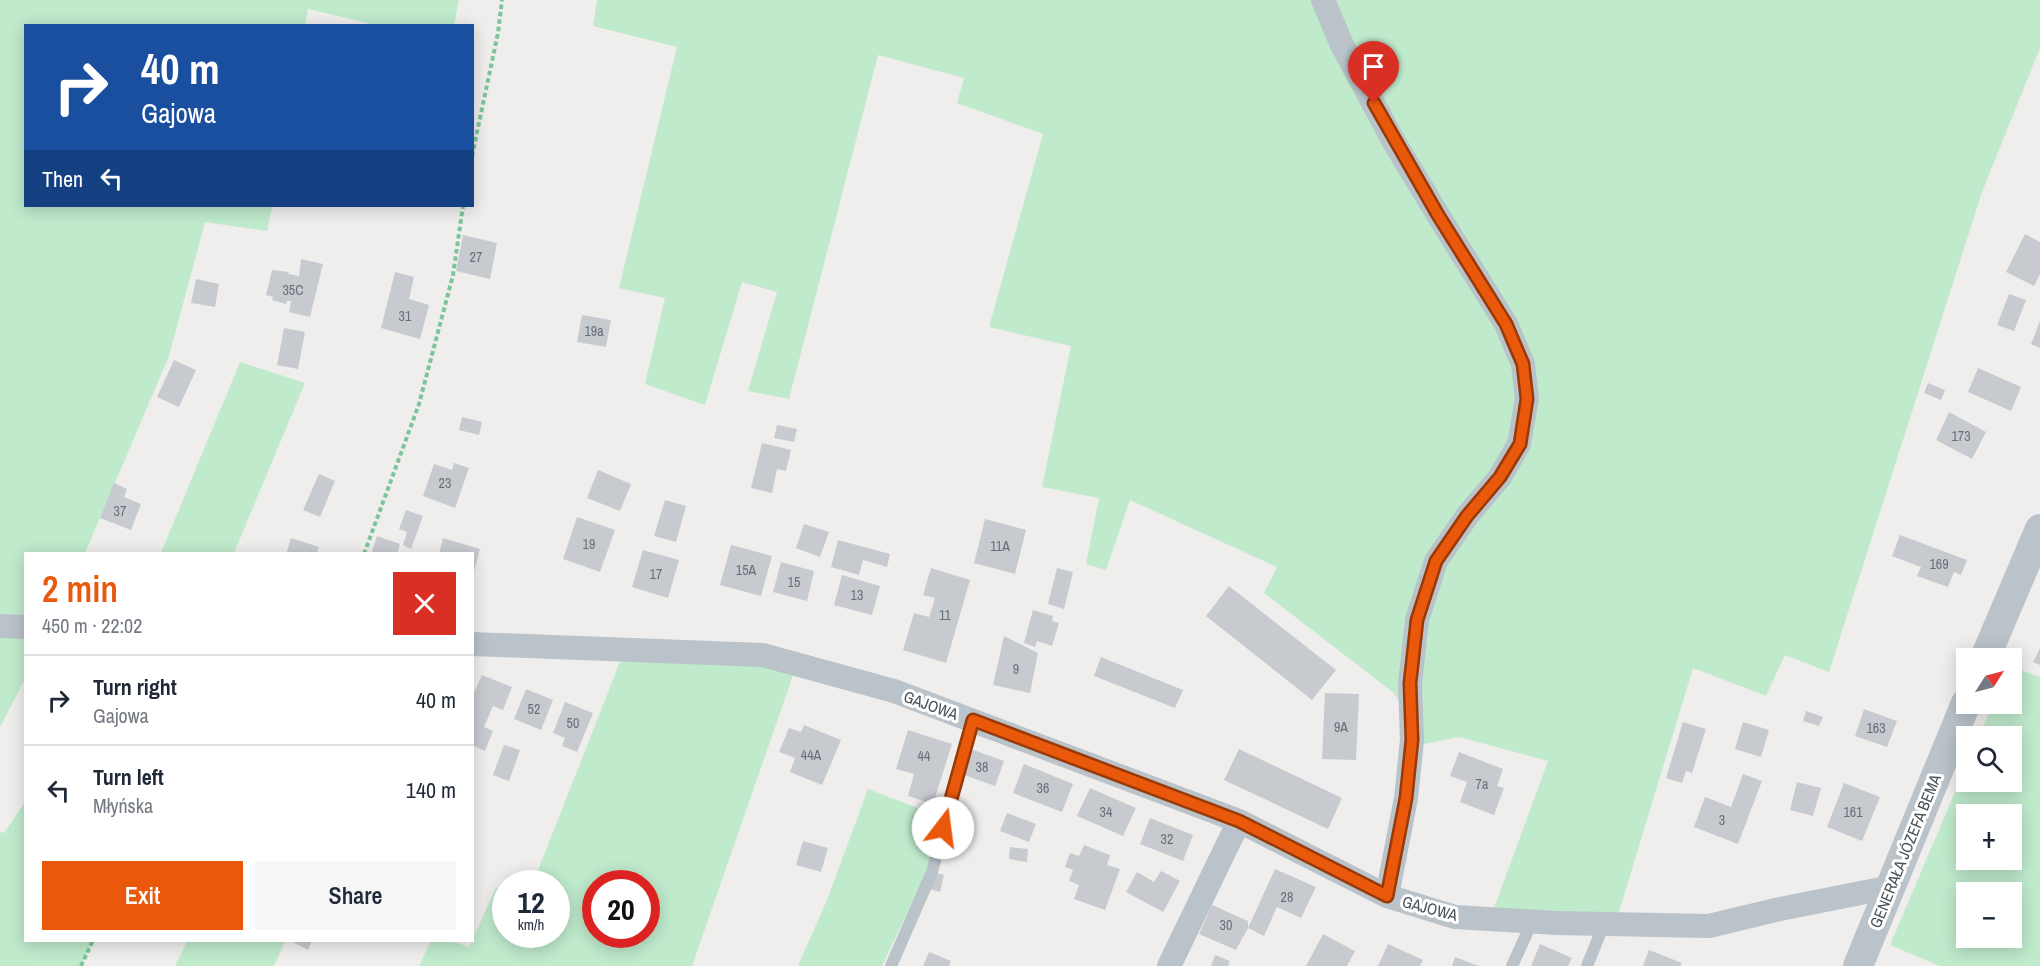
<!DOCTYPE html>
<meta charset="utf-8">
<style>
body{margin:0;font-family:"Archivo Narrow",sans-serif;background:#f6f6f7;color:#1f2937;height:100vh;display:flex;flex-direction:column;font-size:22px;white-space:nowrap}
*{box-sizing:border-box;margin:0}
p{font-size:20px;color:#747a83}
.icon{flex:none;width:33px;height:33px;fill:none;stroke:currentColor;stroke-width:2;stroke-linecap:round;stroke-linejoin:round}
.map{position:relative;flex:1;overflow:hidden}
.side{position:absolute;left:24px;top:552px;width:450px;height:390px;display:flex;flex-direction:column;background:#fff;border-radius:0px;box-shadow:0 3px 15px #0003}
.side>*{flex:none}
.guide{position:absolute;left:24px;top:24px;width:450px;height:183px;border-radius:0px;box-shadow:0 3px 15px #0003;background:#1a4fa0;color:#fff;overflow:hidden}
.needle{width:39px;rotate:54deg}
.controls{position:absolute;left:1956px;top:648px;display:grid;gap:12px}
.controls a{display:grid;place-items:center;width:66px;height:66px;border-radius:0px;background:#fff;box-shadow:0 3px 15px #0003;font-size:30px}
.speed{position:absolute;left:492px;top:870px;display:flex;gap:12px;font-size:30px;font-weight:700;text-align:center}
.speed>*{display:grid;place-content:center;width:78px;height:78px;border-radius:50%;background:#fff;box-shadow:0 3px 15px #0003;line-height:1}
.speed small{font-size:15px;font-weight:400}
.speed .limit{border:9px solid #d22;background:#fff;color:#111}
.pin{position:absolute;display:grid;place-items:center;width:51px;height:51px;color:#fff;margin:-62px -26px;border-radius:50% 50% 50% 0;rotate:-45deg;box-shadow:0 0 6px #0007}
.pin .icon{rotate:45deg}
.me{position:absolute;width:66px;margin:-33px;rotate:15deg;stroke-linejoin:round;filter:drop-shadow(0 0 4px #0008)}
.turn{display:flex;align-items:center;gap:21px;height:126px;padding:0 18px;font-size:27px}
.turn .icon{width:78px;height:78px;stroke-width:2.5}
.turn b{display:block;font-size:42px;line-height:51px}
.then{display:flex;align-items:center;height:57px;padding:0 18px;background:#0003;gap:12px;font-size:22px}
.round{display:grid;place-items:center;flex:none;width:63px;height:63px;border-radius:0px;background:#f6f6f7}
.overview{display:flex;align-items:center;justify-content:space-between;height:102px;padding:0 18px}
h1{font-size:36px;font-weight:600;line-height:45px;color:#ea580c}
.button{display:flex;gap:12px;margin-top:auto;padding:12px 18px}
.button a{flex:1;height:69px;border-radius:0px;background:#ea580c;color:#fff;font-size:24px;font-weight:600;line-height:69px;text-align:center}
.button a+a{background:#f6f6f7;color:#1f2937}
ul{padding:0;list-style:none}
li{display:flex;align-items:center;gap:18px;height:90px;padding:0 18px;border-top:2px solid #e0e1e3}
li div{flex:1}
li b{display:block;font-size:22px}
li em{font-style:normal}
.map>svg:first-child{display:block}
.green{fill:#bfeacc;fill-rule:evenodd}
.building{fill:#c7cbd0}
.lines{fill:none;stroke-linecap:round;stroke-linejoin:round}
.path{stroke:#7ac599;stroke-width:4;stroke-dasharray:4.5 3;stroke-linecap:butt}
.service{stroke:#bac3c9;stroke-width:12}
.minor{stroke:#bac3c9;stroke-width:24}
.tertiary{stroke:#bac3c9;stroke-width:30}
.route-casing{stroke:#983908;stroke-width:15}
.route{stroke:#ea580c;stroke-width:10}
.labels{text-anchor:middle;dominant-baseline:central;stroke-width:6;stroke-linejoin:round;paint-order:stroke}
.number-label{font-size:14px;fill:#677077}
.street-label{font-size:16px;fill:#475259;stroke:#fff}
</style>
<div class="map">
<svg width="2040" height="966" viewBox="0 0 2040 966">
<rect width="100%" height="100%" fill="#f0eded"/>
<path class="green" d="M0,0H459L454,25H376L308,9L305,25L26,26V206H272L267,231L205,222L169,356L85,553L26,554L25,679L0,727Z
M597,0H2040V48L1982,192L1829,672L1785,655L1766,696L1693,668L1615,925L1490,919L1548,761L1459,737L1424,744L1394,693L1264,593L1277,567L1130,500L1106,570L1086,564L1099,498L1042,487L1071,346L989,327L1043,134L957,103L964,78L878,55L789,399L748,391L777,292L742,282L705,405L645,384L665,298L619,288L677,47L593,26Z
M240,362L305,383L234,553H161Z
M625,649L797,664L692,966H419L431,941H450L469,947L496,888L505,891L506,934H556V884L533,883ZM596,884H646V934H596Z
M2012,667L2040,677V966H1940L1890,945L1966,766V782H2012V736H1979L1993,704H2012ZM1966,814H2012V860H1966ZM2012,892V938H1966V892Z
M868,789L941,817L927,871L882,966H798L827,900Z
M25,802L26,940L93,941L81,966H0V832L4,833Z
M187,941V940L285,941L274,966H175Z"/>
<path class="building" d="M2025,234L2040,242V274L2034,286L2006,272Z
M463,235L497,243L490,279L456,271Z
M301,259L323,264L310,317L289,312L291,301H287L286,304L272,300L273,297L266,295L272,270L289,272L288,274L299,276Z
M395,272L414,277L409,299L429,305L420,339L381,328Z
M196,279L219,284L215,307L191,303Z
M2009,294L2026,300L2014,331L1997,325Z
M582,315L611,320L606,347L577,342Z
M2040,321V348L2031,344Z
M284,328L305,332L298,369L277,365Z
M174,360L196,370L179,407L157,397Z
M1978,368L2021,387L2011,411L1968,392Z
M1928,383L1945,390L1941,400L1924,393Z
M1949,412L1986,432L1972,459L1936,440Z
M462,417L482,422L479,435L459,430Z
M777,425L797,429L794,442L774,438Z
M762,443L791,450L786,471L777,469L772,493L751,488Z
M454,463L469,468L455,508L423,496L434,464L452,470Z
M598,470L631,484L620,511L587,498Z
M319,474L335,481L320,517L303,510Z
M114,483L127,489L124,497L141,504L131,530L100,518Z
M665,500L686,506L676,542L654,536Z
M406,510L423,516L411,549L403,545L407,532L399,529Z
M577,517L615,530L600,572L563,559Z
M985,519L1026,530L1015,574L974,563Z
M804,524L829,532L820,557L796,548Z
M1900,535L1967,560L1961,575L1954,572L1948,587L1917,576L1921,567L1892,556Z
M377,536L400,544L397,554H371Z
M291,538L319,547L317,554H286Z
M443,538L480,549L473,575L472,554H439Z
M838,540L890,554L887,567L863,560L859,575L831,567Z
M731,545L772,556L761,596L720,585Z
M643,550L679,560L668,598L632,587Z
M781,562L814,571L807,601L773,592Z
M931,568L970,580L946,663L903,650L914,613L929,617L935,598L923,595Z
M1057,568L1073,572L1064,609L1048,604Z
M842,575L880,586L872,615L834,605Z
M1229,586L1336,670L1312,700L1206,616Z
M1033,610L1053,616L1052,621L1059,623L1052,646L1037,641L1035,647L1024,643Z
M1004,636L1038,653L1030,693L993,685Z
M2040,648V665L2033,662Z
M1101,657L1183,690L1175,708L1094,676Z
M482,675L512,687L503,710L493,706L484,727L493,731L485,751L472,745V697Z
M526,689L553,700L541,730L514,719Z
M1325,693L1359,694L1356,760L1322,759Z
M565,702L593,713L577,752L562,746L565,738L553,733Z
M1864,709L1897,721L1887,747L1855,736Z
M1806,711L1823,717L1819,726L1803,721Z
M1683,722L1706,729L1692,773L1686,771L1682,783L1666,778Z
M1743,722L1769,730L1761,757L1735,749Z
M804,725L841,740L822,785L790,772L795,758L779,752L789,728L801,732Z
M908,730L952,744L933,804L908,796L914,774L896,769Z
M504,745L520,750L509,781L493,775Z
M968,748L1004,761L995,786L959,773Z
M1239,749L1342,798L1328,829L1224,780Z
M1459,752L1503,769L1497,786L1504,788L1494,815L1460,802L1467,782L1450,776Z
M1024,764L1073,784L1062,812L1013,793Z
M1743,774L1762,781L1738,844L1694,827L1705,797L1731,807Z
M1797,782L1821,788L1813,816L1790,810Z
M1844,783L1880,797L1862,841L1827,827Z
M1090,788L1136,808L1123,836L1077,816Z
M1007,813L1036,824L1029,842L1000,831Z
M1150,818L1193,835L1183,861L1140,844Z
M803,841L828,848L821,872L796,865Z
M1084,845L1110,855L1107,865L1120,869L1105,910L1074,899L1079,885L1069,881L1073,870L1065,867L1070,853L1079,856Z
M1010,847L1028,849L1027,862L1009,859Z
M1275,869L1316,887L1301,918L1277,907L1264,936L1248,928Z
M1161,871L1180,881L1163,912L1126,892L1137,872L1154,882Z
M932,872L944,875L940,892L927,888Z
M1212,905L1248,921V928L1236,950L1199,934Z
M1323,934L1355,951L1347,966H1306Z
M289,940H312L308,950Z
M1388,944L1423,960L1420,966H1378Z
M1540,944L1572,958L1568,966H1531Z
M1649,950L1682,963L1680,966H1643Z
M929,952L951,961L949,966H923Z
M1215,955L1230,961L1228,966H1211Z
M1455,957L1479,966H1452Z"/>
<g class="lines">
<path class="path" d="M472,156L498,33L502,0
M364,554L419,404L453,275L463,206
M81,966L93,940"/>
<path class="service" d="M891,966L932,872L973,720
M1512,966L1532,922
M1587,966L1604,924"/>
<path class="minor" d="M1323,0L1342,45L1394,142L1438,215L1506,324L1523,364L1527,399L1519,444L1500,477L1467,516L1436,561L1417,620L1410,683L1412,740L1406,798L1387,896
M0,626L26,627
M472,644L763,655L894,691L1239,821L1387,896L1455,917L1556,923L1709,926L1780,909L1891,887
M1169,966L1239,821"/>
<path class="tertiary" d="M1985,658L2040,529
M1858,966L1966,703"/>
</g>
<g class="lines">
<g class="route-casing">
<path id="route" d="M943,828L973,720L1239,821L1387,896L1406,798L1412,740L1410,683L1417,620L1436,561L1467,516L1500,477L1520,444L1527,399L1523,364L1506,324L1438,215L1374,103"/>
</g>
<use href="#route" class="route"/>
</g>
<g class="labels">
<g class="number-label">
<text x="476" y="257">27</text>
<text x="293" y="290">35C</text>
<text x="405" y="316">31</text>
<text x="594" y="331">19a</text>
<text x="1961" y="436">173</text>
<text x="445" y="483">23</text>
<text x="120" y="511">37</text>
<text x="589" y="544">19</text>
<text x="1000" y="546">11A</text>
<text x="1939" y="564">169</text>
<text x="746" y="570">15A</text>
<text x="656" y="574">17</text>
<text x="794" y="582">15</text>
<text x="857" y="595">13</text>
<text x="945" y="615">11</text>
<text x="1016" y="669">9</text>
<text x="534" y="709">52</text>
<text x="573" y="723">50</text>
<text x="1341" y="727">9A</text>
<text x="1876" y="728">163</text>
<text x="811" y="755">44A</text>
<text x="924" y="756">44</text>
<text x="982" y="767">38</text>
<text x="1482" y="784">7a</text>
<text x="1043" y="788">36</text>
<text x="1106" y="812">34</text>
<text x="1853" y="812">161</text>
<text x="1722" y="820">3</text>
<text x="1167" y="839">32</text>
<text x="1287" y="897">28</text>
<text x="1226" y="925">30</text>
</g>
<g class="street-label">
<text transform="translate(931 705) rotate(20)">GAJOWA</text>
<text transform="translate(1905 851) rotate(-68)">GENERAŁA JÓZEFA BEMA</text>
<text transform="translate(1430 908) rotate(15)">GAJOWA</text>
</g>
</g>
</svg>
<div class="controls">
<a><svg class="needle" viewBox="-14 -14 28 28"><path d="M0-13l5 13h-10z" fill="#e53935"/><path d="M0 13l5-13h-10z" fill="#747a83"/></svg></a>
<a><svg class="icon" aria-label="search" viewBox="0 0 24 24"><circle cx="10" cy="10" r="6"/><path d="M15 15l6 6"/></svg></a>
<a>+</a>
<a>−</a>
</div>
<div class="speed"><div>12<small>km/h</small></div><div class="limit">20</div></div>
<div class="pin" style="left:1374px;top:103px;background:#d93025"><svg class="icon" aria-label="arrive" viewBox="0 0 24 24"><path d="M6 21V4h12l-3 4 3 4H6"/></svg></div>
<svg class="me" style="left:943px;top:828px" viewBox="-20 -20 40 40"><circle r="19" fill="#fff"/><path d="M0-13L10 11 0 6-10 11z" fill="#ea580c"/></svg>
<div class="guide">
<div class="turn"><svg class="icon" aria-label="right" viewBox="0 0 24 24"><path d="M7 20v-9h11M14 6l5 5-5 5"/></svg><div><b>40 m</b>Gajowa</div></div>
<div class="then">Then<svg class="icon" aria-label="left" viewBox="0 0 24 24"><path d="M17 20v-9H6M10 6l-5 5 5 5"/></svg></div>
</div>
<section class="side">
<div class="overview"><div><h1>2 min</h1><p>450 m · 22:02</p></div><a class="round" style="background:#d93025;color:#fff"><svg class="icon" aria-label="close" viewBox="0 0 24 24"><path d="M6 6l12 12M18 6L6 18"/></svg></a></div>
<ul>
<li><svg class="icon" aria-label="right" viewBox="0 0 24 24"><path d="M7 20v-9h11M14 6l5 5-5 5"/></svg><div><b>Turn right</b><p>Gajowa</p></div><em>40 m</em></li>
<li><svg class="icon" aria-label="left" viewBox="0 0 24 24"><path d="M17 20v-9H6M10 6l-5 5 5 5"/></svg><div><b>Turn left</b><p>Młyńska</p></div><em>140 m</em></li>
</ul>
<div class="button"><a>Exit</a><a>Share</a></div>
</section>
</div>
